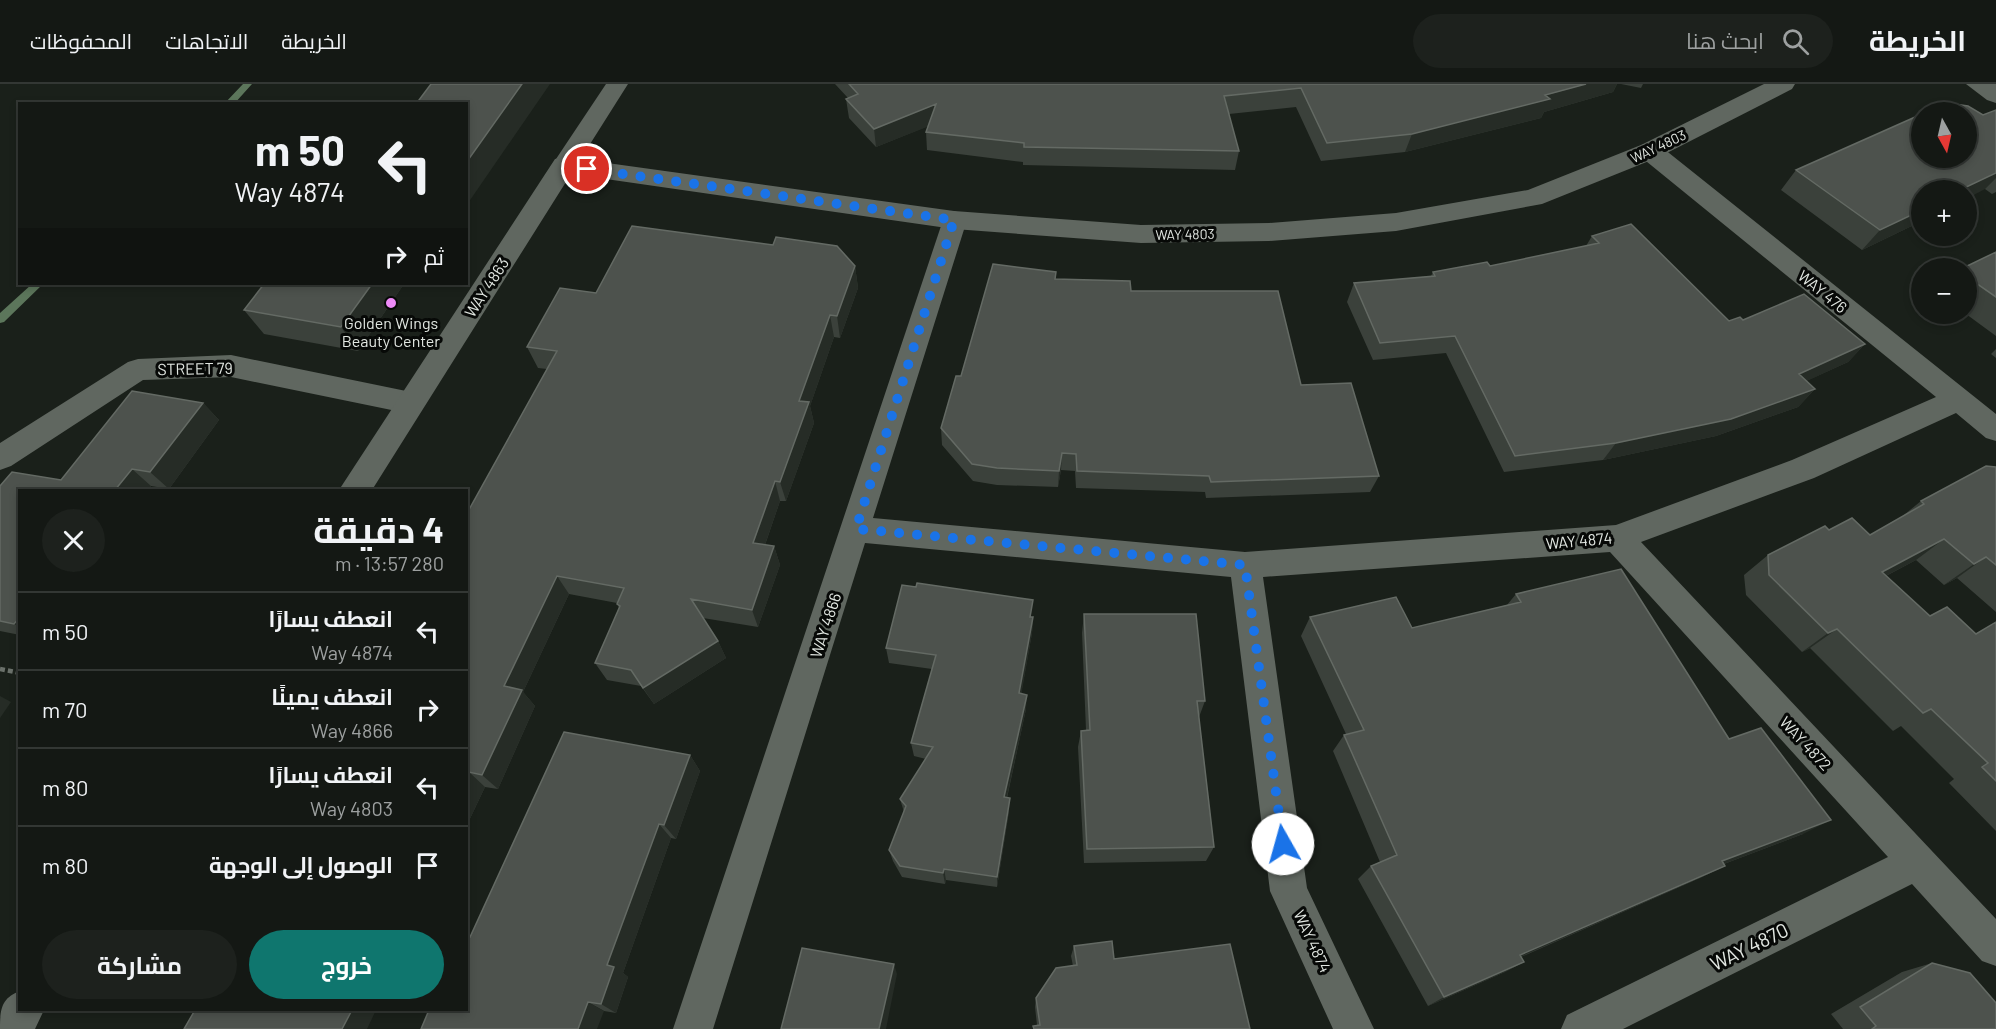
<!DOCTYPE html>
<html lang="ar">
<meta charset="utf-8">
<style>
body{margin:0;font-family:Barlow,Cairo,sans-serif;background:#1d211d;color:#f1f3f6;direction:rtl;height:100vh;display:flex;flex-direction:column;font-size:22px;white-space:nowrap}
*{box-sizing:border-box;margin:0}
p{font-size:20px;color:#9da0a0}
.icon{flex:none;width:33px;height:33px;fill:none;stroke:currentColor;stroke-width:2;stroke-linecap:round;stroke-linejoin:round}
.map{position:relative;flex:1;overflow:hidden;direction:ltr}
.drawer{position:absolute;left:18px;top:405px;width:450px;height:522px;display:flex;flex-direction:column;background:#141814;border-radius:0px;box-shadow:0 3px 9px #0003,0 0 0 2px #333734;direction:rtl}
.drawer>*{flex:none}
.guide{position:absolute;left:18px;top:18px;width:450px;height:183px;border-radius:0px;box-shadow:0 3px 9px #0003,0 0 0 2px #333734;direction:rtl;background:#141814;color:#f1f3f6;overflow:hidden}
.needle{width:39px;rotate:172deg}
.controls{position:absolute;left:1911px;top:18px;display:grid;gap:12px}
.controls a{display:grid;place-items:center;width:66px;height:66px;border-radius:50%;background:#141814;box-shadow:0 3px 9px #0003,0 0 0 2px #333734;font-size:30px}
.pin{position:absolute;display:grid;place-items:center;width:51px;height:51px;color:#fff;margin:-26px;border:3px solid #fff;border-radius:50%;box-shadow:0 2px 6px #0007}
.me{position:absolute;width:66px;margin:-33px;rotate:353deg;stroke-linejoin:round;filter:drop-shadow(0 0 4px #0008)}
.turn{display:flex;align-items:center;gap:21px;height:126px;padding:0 24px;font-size:27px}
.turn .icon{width:78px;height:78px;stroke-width:2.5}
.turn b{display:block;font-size:42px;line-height:51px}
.then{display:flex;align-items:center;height:57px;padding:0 24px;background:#0003;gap:12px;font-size:22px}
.round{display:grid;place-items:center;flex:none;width:63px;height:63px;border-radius:32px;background:#1d211d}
.headline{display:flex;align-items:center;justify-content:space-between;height:102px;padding:0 24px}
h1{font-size:36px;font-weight:700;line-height:45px}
.action{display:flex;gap:12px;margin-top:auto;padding:12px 24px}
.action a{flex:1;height:69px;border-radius:36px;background:#0f766e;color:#fff;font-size:24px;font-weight:700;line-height:69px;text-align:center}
.action a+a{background:#1d211d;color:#f1f3f6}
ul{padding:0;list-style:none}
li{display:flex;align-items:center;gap:18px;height:78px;padding:0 24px;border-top:2px solid #333734}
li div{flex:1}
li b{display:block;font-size:22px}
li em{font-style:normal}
header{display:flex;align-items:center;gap:36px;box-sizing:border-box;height:84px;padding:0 30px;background:#141814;border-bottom:2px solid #333734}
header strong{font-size:28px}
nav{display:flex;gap:33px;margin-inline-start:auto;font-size:21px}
.search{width:420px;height:54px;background:#1d211d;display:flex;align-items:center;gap:15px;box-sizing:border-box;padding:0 21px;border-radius:33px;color:#9da0a0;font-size:22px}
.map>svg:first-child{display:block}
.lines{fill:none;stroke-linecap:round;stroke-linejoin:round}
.stream{fill:#5c765b;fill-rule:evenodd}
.path{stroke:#6b716b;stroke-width:4.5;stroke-dasharray:5 3;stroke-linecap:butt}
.minor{fill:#606760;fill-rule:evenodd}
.tertiary{fill:#606760;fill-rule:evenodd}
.wall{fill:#3b413b}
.shaded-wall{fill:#262c26}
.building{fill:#4d524d;stroke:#646a64;stroke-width:1.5}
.route{stroke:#1a73e8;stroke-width:10;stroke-dasharray:0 18}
.poi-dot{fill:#ee8bf8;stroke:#070907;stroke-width:2}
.labels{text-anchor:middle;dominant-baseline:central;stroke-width:6;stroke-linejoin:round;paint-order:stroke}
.far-street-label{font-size:14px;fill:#e2e7e2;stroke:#070907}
.street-label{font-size:16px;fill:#e2e7e2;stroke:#070907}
.poi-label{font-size:16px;fill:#e2e7e2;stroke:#070907}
.near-street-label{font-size:20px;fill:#e2e7e2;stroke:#070907}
</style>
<header>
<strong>الخريطة</strong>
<div class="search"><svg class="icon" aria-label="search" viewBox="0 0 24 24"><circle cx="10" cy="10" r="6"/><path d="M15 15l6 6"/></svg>ابحث هنا</div>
<nav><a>الخريطة</a><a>الاتجاهات</a><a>المحفوظات</a></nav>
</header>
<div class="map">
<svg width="1996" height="945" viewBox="0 0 1996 945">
<rect width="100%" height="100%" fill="#1a201a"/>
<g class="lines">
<path class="stream" d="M243,0H252L234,20H224Z
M32,200H43L4,238L0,239V229Z"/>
<path class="path" d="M0,585L20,589"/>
<path class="minor" d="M606,0H628L573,87L564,89L555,87L552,81Z
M1650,59L1659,61L1996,330V357L1986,354L1956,329L1814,394L1641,458L1996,835V882L1982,877L1912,800L1623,945H1561L1567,931L1888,773L1610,468L1263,493L1307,804L1374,945H1333L1270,807L1231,493L865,459L713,945H673L945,130L954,127L963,130L967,136L873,434L1245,468L1616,441L1792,376L1936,313L1641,73L1638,67L1641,61Z
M231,271L411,308L421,311L425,319L421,327L411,330L231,293L143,296L11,382L0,386V359L128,278L138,275Z"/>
<path class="tertiary" d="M1764,0H1795L1792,5L1659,73L1542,120L1396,147L1269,157L1141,159L954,145L571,90L372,406H339L555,75L564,73L954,127L1141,141L1269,139L1396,129L1528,106L1641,61Z
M1966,0H1996V19L1987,16Z
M20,907V926H44L35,945H0C0,926 1,914 20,907Z"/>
</g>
<path class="wall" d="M835,0H1617L1613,8L1544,28L1541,34L1405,68L1321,77L1296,23L1229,30L1239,67L1235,86L1023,81V78L927,66L926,48L928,42L876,63L849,34L846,15L848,14Z
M1621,0H1643L1641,4Z
M1946,24L1983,31L1996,26V108L1992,110L1985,105L1922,106V137L1862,166L1781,106L1796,86Z
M1592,152L1729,237L1743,236L1865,260L1848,278L1806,297L1815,305L1798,323L1716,352L1603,376L1504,388L1446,269L1373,276L1347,218L1354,199L1431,192L1433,188L1490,182L1586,162Z
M1996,168V252L1966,230V184Z
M855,182L858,204L840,254L834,253L810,322L814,339L786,417H780L765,461L774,462L780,481L758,543L703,534L718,557L726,574L654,620L641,602L607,596L595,579L619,524L617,520V519L569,510L523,608L535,622L498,705L485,703L466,743V431L547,285L538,284L527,263L596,209Z
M1056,195L1131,207L1301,301L1379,392L1370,408L1206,414L1205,408L1076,404L1075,387L1061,386L1058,403L997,401L973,397L942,361L941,344L961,292Z
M264,200H404L358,267L264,250L244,226Z
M1996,265V274L1991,270Z
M203,319L219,336L169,405L151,402L147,406H20V551L0,547V402L61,396Z
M1996,383V528L1957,494L1944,501L1916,476L1886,492L1930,532L1976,550L1996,538V747L1949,699L1954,695L1901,642L1893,647L1810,564L1802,568L1746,511L1744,491L1768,471L1829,446L1870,451L1899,435L1921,417Z
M1516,510L1729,655L1803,750L1724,780L1725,782L1700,794L1521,873L1524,878L1505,888L1428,922L1358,795L1371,782L1380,778L1333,667L1344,651L1346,650L1301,552L1310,533L1412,544L1507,521Z
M1084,530L1205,617L1199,633L1214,763L1206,777L1084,779L1078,663L1081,647L1086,646L1082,549Z
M1033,533L1032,549L1021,610L1026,625L1007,714L1009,727L997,803L946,796L945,800L902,793L893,777L889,766L904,728L900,715L926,675L914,672L911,659L932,585L889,579L886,564Z
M690,671L700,687L676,755L671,754L623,889L628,893L616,929L604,927L470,853Z
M1074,862L1114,875L1250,945H1033V942L1037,941L1035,923L1036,914L1073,882L1071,872Z
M1932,879L1996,945H1843L1831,930L1902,888Z"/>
<path class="shaded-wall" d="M522,0H550L466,122V79Z
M1586,0H1617L1613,8L1544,28L1541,34L1405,68L1412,50Z
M936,20L937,39L876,63L874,45Z
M1996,89V94L1985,105L1966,115V106H1960Z
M1922,126V137L1862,166L1880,146Z
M855,182L858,204L840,254L837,232Z
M372,200H404L358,267L341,243Z
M830,231L834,253L810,322L814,339L786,417L780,398L799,317Z
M1865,260L1848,278L1783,308L1799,290Z
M1815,305L1798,323L1716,352L1603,376L1616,359Z
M203,319L219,336L169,405L150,388Z
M1062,369L1061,386L1058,403L1059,387Z
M132,385L151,402L147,406H115Z
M775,397L780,417L759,478L753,459Z
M1944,455L1916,476L1855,508L1882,488Z
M774,462L780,481L758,543L752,526Z
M1986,473L1957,494L1944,501L1974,480Z
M557,492L569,510L523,608L535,622L498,705L482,691L504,602Z
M20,533V543L14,540Z
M1033,533L1032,549L1019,624V609Z
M1837,545L1810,564L1802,568L1828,549Z
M718,557L726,574L654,620L643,604Z
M1027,611L1026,625L1004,726V713Z
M0,612L11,618L0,634Z
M690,671L700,687L676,755L664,741Z
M469,688L485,703L466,743V695Z
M1010,714L1009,727L997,803V793Z
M1831,736L1803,750L1697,790L1722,777Z
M659,740L671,754L623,889L628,893L616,929L601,920L607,881Z
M1725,782L1700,794L1502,881L1520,871Z
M944,785L946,796L945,800L943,789Z
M1524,878L1505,888L1428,922L1444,913Z
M894,880L897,890L886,945H879Z
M588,918L604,927L597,945H578Z
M352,926H376L367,945H342Z"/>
<path class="building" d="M431,0H522L466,79V20H416Z
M849,0H1586L1545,11L1550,15L1412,50L1327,59L1301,4L1224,12L1239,67L1024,63V59L926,48L936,20L874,45L846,15L858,10Z
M1954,20L1968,22L1983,31L1996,26V89L1960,106H1922V126L1880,146L1796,86L1922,30V74H1966V28H1925L1941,21L1946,24Z
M1631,140L1729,237L1740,233L1743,236L1804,210L1865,260L1799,290L1815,305L1731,335L1616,359L1515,372L1455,252L1380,259L1354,199L1435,192L1433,188L1487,178L1490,182L1599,159L1592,152Z
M632,142L773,161L776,153L837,162L855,182L837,232L830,231L799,317L809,318L780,398L775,397L753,459L774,462L752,526L691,515L718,557L643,604L631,586L595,579L620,522L617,520L624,504L557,492L504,602L522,606L482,691L469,688L466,695V431L557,267L527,263L560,204L596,209Z
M1996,168V213L1966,192V184H1963Z
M993,180L1056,188L1055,195L1130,197L1131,207H1278L1301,301L1351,299L1379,392L1211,398L1209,392L1077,387L1076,370L1062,369L1059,387L997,384L972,380L941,344L956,292H961Z
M264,200H372L341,243L244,226Z
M132,307L203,319L150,388L132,385L115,406H20V533L14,540L0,537V402L12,388L61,396Z
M1986,382L1996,383V481L1986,473L1974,480L1944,455L1882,488L1930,532L1947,523L1976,550L1996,538V697L1982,683L1988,679L1931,625L1923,629L1837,545L1828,549L1769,491L1768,471L1825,442L1829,446L1852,434L1870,451L1924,420L1921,417Z
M1621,485L1729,655L1761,644L1831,736L1722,777L1725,782L1520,871L1524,878L1444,913L1371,782L1397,771L1344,651L1364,646L1310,533L1396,513L1412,544L1521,518L1516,510Z
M917,499L1033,516L1030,533H1033L1019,609L1027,611L1004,713L1010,714L997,793L944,785L943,789L900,782L889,766L906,722L900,715L933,663L911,659L936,571L886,564L902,501L916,503Z
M1084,530H1196L1205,617H1197L1214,763L1087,765L1081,647L1090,646Z
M564,648L690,671L664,741L659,740L607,881L614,883L601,920L588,918L578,945H421L429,926H466V852L470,853Z
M1112,857L1114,875L1230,860L1250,945H1034L1033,942L1040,941L1036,914L1056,884L1077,881L1074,862Z
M802,864L894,880L879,945H781Z
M1932,879L1970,889L1996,919V945H1872L1876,942L1860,923Z
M195,926H352L342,945H184Z"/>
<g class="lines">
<path class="route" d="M587,85L954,136L856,445L1245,481L1283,760"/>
</g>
<circle class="poi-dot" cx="391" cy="219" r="6"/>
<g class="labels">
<g class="far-street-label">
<text transform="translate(1658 62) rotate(-25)">WAY 4803</text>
<text transform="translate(1185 150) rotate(-1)">WAY 4803</text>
</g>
<g class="street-label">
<text transform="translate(486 203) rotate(-57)">WAY 4863</text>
<text transform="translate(1823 207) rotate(39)">WAY 476</text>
<text transform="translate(195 284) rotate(-1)">STREET 79</text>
<text transform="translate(1579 456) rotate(-5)">WAY 4874</text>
<text transform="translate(825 541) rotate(-72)">WAY 4866</text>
<text transform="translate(1806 659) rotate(47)">WAY 4872</text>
<text transform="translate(1313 857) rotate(65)">WAY 4874</text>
</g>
<g class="poi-label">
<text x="391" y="238">Golden Wings<tspan x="391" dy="18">Beauty Center</tspan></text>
</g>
<g class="near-street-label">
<text transform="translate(1749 862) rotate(-26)">WAY 4870</text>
</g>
</g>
</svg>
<div class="controls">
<a><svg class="needle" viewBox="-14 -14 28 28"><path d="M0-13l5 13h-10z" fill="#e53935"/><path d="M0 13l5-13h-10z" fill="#9da0a0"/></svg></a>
<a>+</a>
<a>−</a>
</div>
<div class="pin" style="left:587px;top:85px;background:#d93025"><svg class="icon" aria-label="arrive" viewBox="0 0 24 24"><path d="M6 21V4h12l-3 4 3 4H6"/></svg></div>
<svg class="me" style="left:1283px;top:760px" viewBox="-20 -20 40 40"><circle r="19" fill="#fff"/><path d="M0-13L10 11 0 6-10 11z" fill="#1a73e8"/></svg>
<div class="guide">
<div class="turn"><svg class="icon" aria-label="left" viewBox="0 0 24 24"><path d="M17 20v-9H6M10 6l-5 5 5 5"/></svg><div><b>50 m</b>Way 4874</div></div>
<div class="then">ثم<svg class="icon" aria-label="right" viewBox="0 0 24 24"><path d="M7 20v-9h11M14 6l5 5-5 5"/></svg></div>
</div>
<section class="drawer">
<div class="headline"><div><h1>4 دقيقة</h1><p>280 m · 13:57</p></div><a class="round"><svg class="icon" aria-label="close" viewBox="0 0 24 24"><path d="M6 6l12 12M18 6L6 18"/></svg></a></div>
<ul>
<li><svg class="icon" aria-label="left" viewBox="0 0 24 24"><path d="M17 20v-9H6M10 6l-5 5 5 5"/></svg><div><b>انعطف يسارًا</b><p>Way 4874</p></div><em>50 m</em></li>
<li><svg class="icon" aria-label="right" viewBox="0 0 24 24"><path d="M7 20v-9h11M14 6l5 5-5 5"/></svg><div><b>انعطف يمينًا</b><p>Way 4866</p></div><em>70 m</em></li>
<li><svg class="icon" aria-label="left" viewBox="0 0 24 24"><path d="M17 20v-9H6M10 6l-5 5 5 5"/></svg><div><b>انعطف يسارًا</b><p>Way 4803</p></div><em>80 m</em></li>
<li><svg class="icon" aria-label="arrive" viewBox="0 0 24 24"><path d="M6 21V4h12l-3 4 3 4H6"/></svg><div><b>الوصول إلى الوجهة</b></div><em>80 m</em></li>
</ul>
<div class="action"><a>خروج</a><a>مشاركة</a></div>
</section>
</div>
